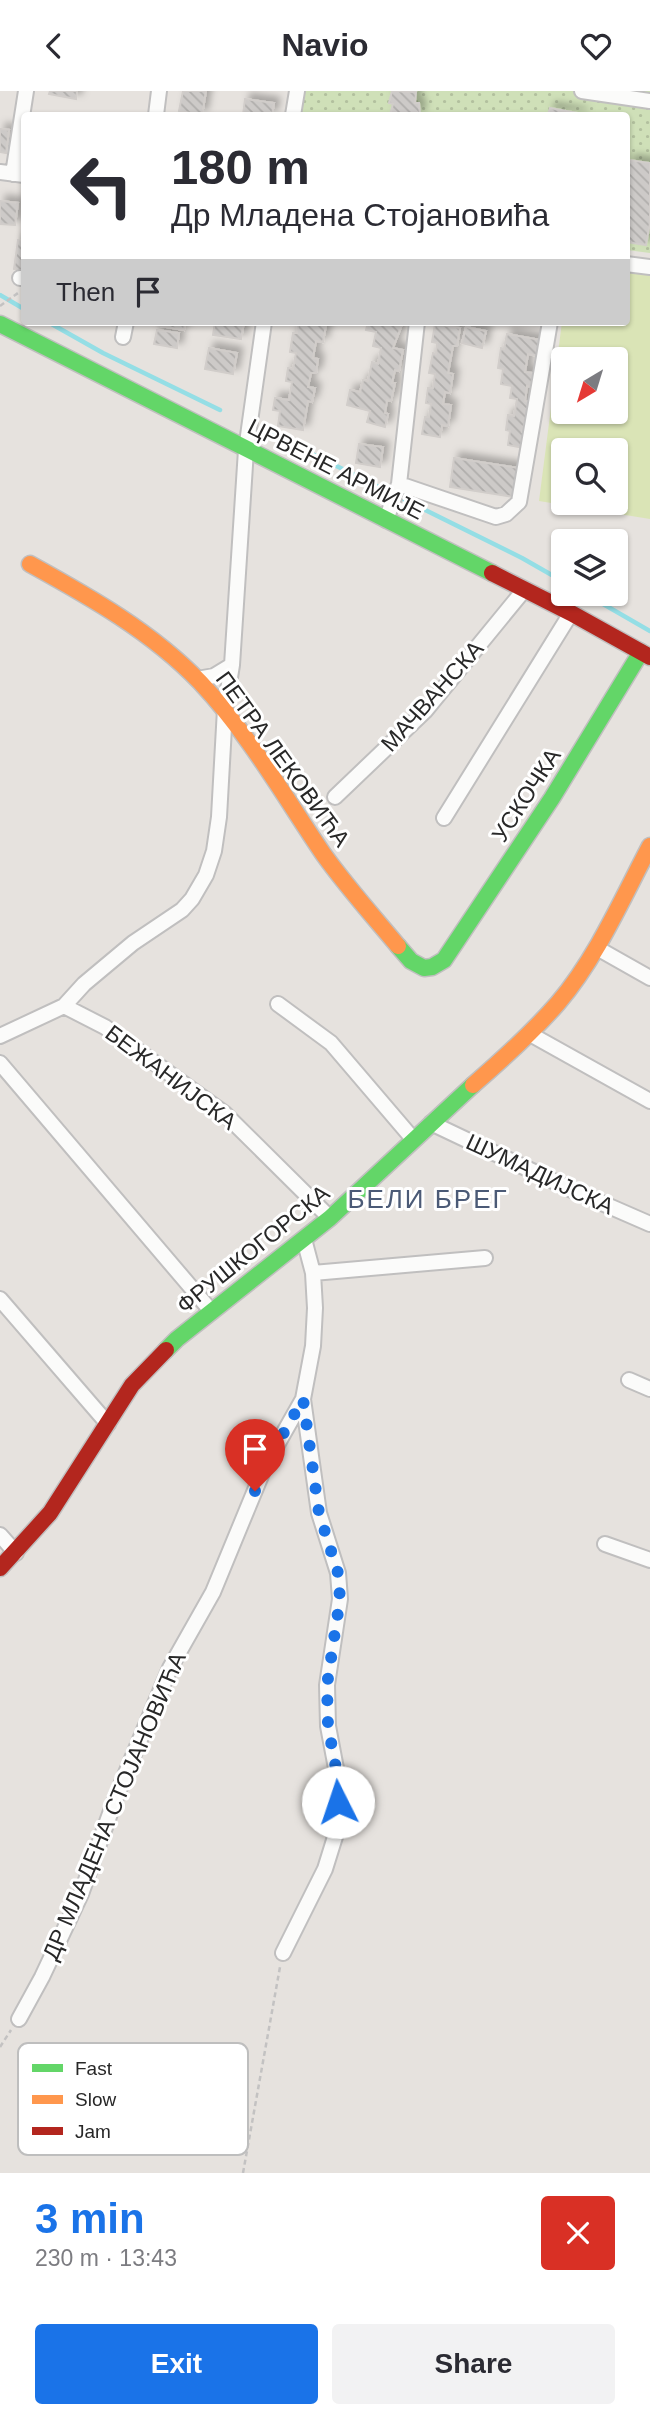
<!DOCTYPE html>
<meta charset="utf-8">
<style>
body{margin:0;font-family:Helvetica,sans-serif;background:#f2f2f3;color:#2b2b33;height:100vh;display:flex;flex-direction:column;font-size:26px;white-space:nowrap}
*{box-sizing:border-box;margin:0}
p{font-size:23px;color:#7c7c81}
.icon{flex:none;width:38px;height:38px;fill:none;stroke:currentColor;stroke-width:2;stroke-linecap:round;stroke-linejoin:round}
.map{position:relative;height:2082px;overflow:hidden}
.details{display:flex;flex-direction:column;background:#fff;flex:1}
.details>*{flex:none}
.hud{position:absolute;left:21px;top:21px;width:609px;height:214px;border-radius:7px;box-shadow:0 2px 5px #0004;background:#fff;color:#2b2b33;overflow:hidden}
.needle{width:46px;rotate:218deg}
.tools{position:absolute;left:551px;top:256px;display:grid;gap:14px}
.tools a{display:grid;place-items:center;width:77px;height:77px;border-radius:7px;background:#fff;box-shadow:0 2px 5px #0004;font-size:35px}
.pin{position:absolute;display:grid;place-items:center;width:60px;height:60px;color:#fff;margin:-72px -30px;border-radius:50% 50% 50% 0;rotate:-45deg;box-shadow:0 0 7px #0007}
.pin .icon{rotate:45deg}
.me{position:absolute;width:77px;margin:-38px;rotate:356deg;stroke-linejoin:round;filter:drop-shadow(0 0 5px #0008)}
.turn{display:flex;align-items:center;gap:24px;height:147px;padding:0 35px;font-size:32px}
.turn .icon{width:91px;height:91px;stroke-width:2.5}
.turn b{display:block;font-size:49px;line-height:60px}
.then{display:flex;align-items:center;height:66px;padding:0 35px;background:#0003;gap:14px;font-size:26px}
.round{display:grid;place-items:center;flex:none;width:74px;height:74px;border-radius:7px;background:#f2f2f3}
.overview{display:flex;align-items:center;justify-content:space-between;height:119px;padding:0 35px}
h1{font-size:42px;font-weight:600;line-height:52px;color:#1a73e8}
.button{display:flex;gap:14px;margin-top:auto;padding:14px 35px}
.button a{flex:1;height:80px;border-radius:7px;background:#1a73e8;color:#fff;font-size:28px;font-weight:600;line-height:80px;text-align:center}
.button a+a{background:#f2f2f3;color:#2b2b33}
header{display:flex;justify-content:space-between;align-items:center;height:91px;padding:0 35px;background:#fff;font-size:32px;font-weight:600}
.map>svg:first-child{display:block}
.grass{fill:url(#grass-dots)}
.pitch{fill:#dae4b6;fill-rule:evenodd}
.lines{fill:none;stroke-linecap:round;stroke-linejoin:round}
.stream{stroke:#94dee5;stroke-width:4.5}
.building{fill:url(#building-back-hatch);stroke:#d1cdca;stroke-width:2;filter:url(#shadow)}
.street-casing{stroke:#c0bfbf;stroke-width:18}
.fast-casing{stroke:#c0bfbf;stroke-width:19}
.slow-casing{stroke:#c0bfbf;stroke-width:19}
.jam-casing{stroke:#c0bfbf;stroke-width:19}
.path{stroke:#c3c2c2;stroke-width:2.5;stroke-dasharray:5 3.5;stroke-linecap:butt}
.street{stroke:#fbfbfa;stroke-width:14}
.fast{stroke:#63d668;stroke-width:16}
.slow{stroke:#ff974d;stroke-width:16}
.jam{stroke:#b3261e;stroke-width:16}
.route{stroke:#1a73e8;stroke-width:12;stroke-dasharray:0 21.6}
.labels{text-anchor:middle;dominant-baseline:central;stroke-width:6;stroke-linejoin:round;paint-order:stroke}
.street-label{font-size:23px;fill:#282828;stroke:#fff}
.quarter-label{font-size:26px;letter-spacing:2px;fill:#4b5a76;stroke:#fff}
.key{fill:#fff;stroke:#bebebe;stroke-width:2}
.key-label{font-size:19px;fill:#282828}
</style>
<header><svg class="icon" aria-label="back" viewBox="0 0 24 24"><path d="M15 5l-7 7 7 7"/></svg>Navio<svg class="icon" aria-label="heart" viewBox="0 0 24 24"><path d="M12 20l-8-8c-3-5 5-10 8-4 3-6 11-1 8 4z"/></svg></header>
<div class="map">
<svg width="650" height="2082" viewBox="0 0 650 2082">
<defs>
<pattern id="grass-dots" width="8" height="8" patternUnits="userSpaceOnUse" patternTransform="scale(1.75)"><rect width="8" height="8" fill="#cfe0b8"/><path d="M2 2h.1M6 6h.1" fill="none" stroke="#b2c09e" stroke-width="1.8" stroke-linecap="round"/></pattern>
<pattern id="building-back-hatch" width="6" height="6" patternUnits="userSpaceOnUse" patternTransform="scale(1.75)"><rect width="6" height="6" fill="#cdcac8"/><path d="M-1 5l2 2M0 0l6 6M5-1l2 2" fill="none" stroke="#b0aeac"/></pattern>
<filter id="shadow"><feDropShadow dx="5.5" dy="-5.5" stdDeviation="3.5" flood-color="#0004"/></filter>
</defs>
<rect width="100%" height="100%" fill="#e6e2de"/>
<path class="grass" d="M304,0H650V162L627,159L626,24H300Z"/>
<path class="pitch" d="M627,181L650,184V428L539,410L562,231H626ZM564,268H616V320H564ZM564,359H616V411H564Z"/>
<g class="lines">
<path class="stream" d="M0,204L24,218
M48,231L103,262L220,319
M270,342L522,467L564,491
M584,502L650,540"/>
</g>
<path class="building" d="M50,0H77L76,8L49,3Z
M183,0H206L202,24L179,20Z
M392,0L416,1L415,12H419L420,24H390L393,13L389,12Z
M245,8L274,12L272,24H243Z
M550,17L582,23L581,24H548Z
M0,38L9,39L6,62L0,61Z
M629,69L650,72V132L646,154L626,151V82Z
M0,110L18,112L15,134L0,133Z
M18,149L24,150V180L14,178Z
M150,231H185L184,239L149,233Z
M215,231H244L241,248L213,244Z
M291,231H319L326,234L323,251L316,250L313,267L318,268L316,282H311L308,296L315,297L312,311L308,310L303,339L278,335L280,320L273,319L275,307L289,309L292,291L286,290L288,277L293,278L296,262L290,261L293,242H297L298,233Z
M368,231H403L393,257L403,259L399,280L395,279L392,292H395L391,310L387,309L385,322L388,323L385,336L367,331L370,320L347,314L350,299L360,301L363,289L368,290L372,271L378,273L381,257L373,255L376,241L366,239Z
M435,233L460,237L457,255H453L448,282L453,283L450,302L445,301L443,313L451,314L448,335L442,334L440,346L422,343L425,326H429L431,313L426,312L428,297H433L435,283L429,282L433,262L436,263L437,252L432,251Z
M466,236L486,240L482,257L462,252Z
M157,239L179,242L177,257L154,253Z
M507,243L541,249L538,265L528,263L525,281L533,282L531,296L527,295L525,310L530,311L522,341L526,342L524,357L508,354L510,340L506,339L508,324L514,325L517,308L510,307L512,295L501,293L503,278L498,277L501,257L504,258Z
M209,257L237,262L233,283L205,278Z
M359,353L383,356L380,376L356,372Z
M454,367L519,377L514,406L450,396Z"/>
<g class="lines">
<g class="street-casing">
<path id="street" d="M582,0L650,10
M156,24L159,0
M293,24L297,0
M0,81L24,84
M13,83L26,0
M626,173L650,176
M20,187H24
M123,246L126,231
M399,393L496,426L506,423L519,411L550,231
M386,429L399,393L417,231
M197,588L214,585L232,574
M335,706L425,620L524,499
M444,727L571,522
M597,857L650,887
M278,913L331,952L413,1048
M64,915L105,936L224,1022L330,1127
M530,943L650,1010
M0,945L64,915L84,893L133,852L182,819L192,808L206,784L214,760L219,726L225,618L232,574L246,359L264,231
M0,972L212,1221
M431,1032L572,1099L650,1133
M313,1182L485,1167
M0,1208L108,1333
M629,1289L650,1298
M0,1444L16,1462
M605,1453L650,1469
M283,1862L325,1778L339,1733L338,1688L328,1635L327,1594L340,1508L338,1482L319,1422L303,1308
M19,1928L42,1886L81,1803L116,1706L170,1577L213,1501L265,1375L303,1308L313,1255L315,1217L313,1182L304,1148"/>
</g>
<g class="fast-casing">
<path id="fast" d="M0,233L492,482
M398,855L411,870L424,877L432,876L444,869L552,707L641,561
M166,1259L177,1248L330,1127L473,994"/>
</g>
<g class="slow-casing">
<path id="slow" d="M30,473C90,506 152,541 200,591C249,643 284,705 324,764C347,796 373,825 398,855
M473,994C503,968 532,942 558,912C597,866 622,808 650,755"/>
</g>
<g class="jam-casing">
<path id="jam" d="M492,482L571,522L650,566
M0,1477L50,1422L132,1294L166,1259"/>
</g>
<path class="path" d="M0,215L18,202
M0,1956L11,1939
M243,2082L280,1876"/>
<use href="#street" class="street"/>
<use href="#fast" class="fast"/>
<use href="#slow" class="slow"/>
<use href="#jam" class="jam"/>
</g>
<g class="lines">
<path class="route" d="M255,1400L265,1375L303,1308L319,1422L338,1482L340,1508L327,1594L328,1635L338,1688V1711"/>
</g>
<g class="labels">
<g class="street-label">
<text transform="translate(336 378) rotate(27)">ЦРВЕНЕ АРМИЈЕ</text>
<text transform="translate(432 605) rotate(-48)">МАЧВАНСКА</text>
<text transform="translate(283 668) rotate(54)">ПЕТРА ЛЕКОВИЋА</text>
<text transform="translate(526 704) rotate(-57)">УСКОЧКА</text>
<text transform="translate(171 986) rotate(37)">БЕЖАНИЈСКА</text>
<text transform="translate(540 1083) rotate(25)">ШУМАДИЈСКА</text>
<text transform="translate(253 1158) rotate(-39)">ФРУШКОГОРСКА</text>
<text transform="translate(114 1715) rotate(-67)">ДР МЛАДЕНА СТОЈАНОВИЋА</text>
</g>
<g class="quarter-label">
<text x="428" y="1108">БЕЛИ БРЕГ</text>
</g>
</g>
<rect x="18" y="1952" width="230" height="112" rx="10" class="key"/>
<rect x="32" y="1973" width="31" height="8" fill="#63d668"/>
<rect x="32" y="2004" width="31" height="9" fill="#ff974d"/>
<rect x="32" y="2036" width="31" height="8" fill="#b3261e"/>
<g class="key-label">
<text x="75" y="1984">Fast</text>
<text x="75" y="2015">Slow</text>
<text x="75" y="2047">Jam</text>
</g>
</svg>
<div class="tools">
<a><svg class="needle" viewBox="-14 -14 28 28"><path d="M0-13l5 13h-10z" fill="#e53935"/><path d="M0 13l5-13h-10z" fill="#7c7c81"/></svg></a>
<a><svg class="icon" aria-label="search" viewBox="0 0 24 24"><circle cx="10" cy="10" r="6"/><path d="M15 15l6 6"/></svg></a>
<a><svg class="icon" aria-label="layers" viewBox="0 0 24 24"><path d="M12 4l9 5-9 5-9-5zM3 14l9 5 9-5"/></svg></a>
</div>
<div class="pin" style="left:255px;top:1400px;background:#d93025"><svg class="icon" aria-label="arrive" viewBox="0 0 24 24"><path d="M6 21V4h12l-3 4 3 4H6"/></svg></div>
<svg class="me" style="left:338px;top:1711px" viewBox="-20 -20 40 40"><circle r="19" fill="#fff"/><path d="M0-13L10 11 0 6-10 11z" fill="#1a73e8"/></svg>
<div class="hud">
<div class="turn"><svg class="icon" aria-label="left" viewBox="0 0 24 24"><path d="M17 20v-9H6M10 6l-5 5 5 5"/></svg><div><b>180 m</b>Др Младена Стојановића</div></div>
<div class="then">Then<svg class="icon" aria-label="arrive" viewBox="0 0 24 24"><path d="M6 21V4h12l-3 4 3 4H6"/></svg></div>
</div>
</div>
<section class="details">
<div class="overview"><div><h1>3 min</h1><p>230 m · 13:43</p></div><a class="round" style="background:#d93025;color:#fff"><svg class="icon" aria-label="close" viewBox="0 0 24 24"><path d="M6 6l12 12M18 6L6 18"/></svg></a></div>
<div class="button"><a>Exit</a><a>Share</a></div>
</section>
